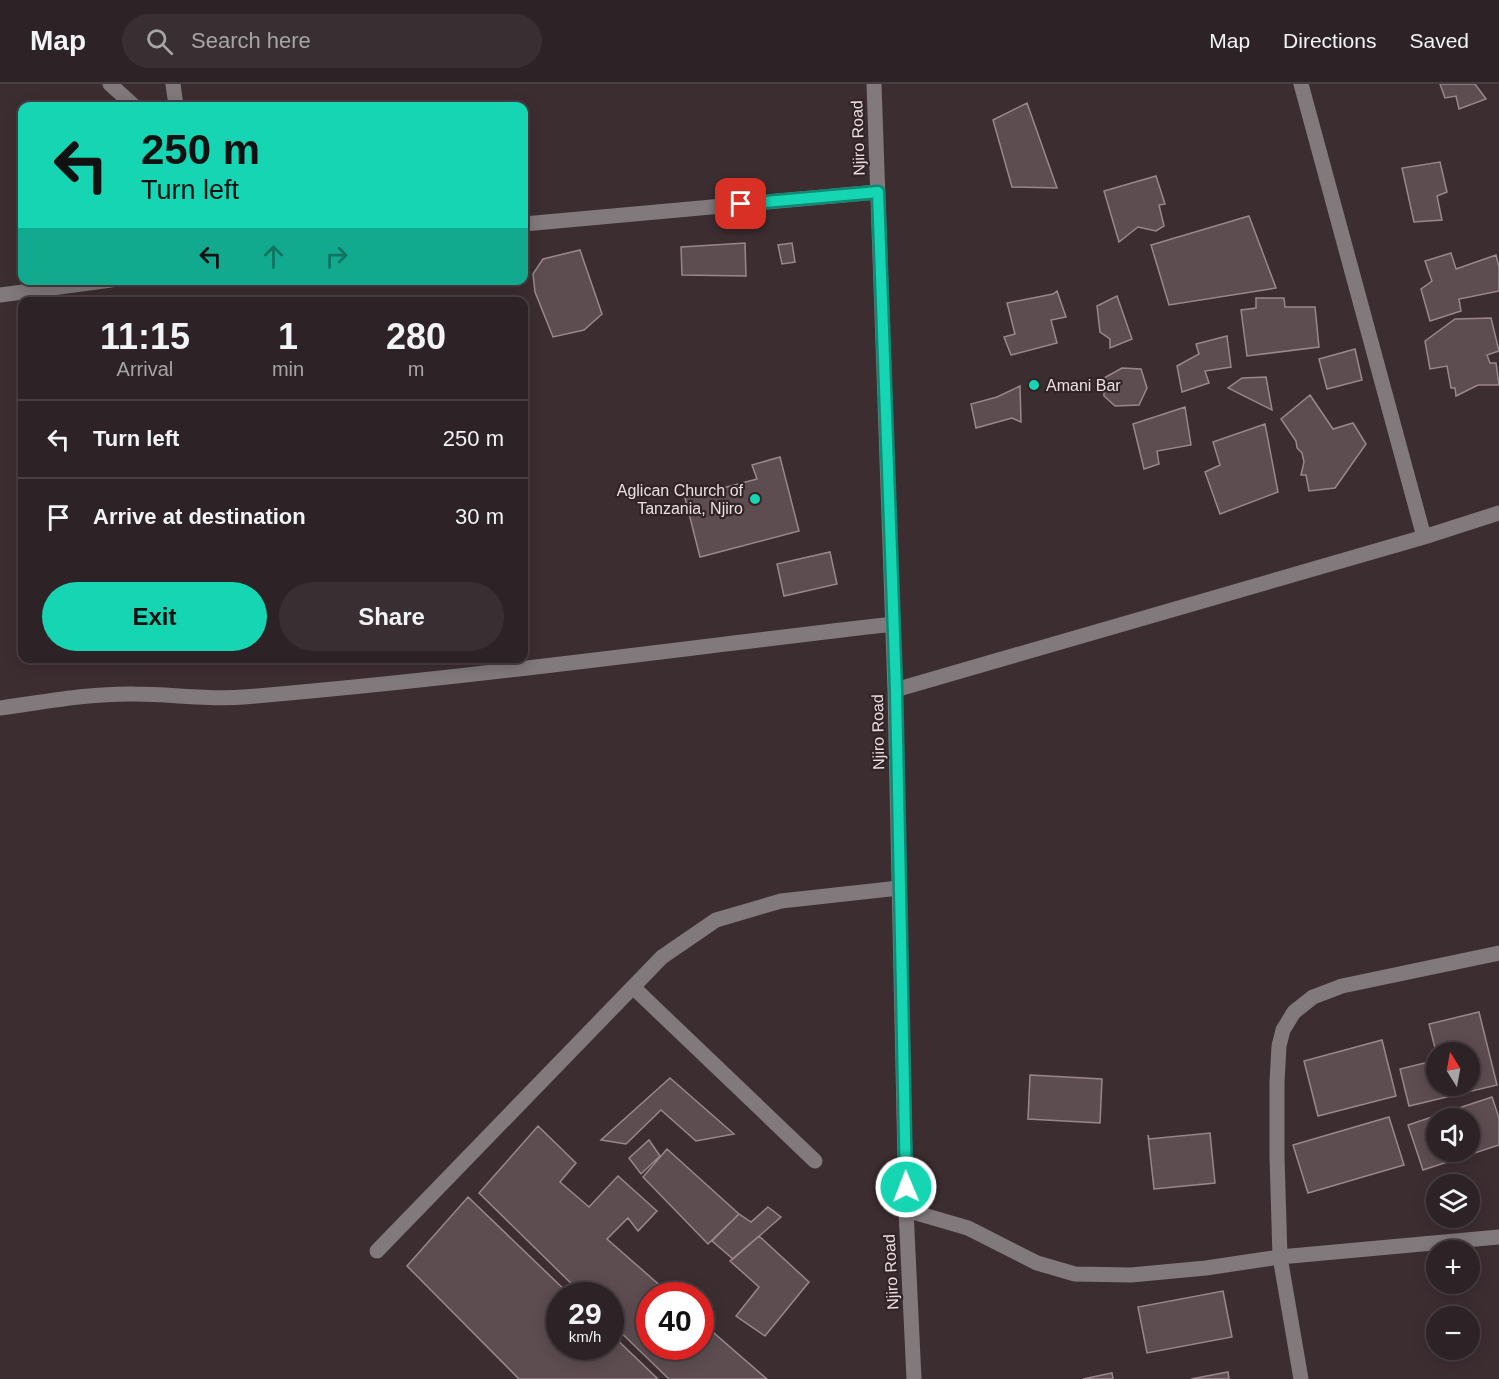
<!DOCTYPE html>
<meta charset="utf-8">
<style>
body{margin:0;font-family:Arial,sans-serif;background:#392f32;color:#f1f3f6;height:100vh;display:flex;flex-direction:column;font-size:22px;white-space:nowrap}
*{box-sizing:border-box;margin:0}
p{font-size:20px;color:#a7a4a7}
.icon{flex:none;width:33px;height:33px;fill:none;stroke:currentColor;stroke-width:2;stroke-linecap:round;stroke-linejoin:round}
.map{position:relative;flex:1;overflow:hidden}
.details{position:absolute;left:18px;top:213px;width:510px;height:366px;display:flex;flex-direction:column;background:#2d2225;border-radius:12px;box-shadow:0 3px 15px #0003,0 0 0 2px #483f42}
.details>*{flex:none}
.hud{position:absolute;left:18px;top:18px;width:510px;height:183px;border-radius:12px;box-shadow:0 3px 15px #0003,0 0 0 2px #483f42;background:#16d5b3;color:#111;overflow:hidden}
.needle{width:39px;rotate:349deg}
.buttons{position:absolute;left:1426px;top:958px;display:grid;gap:12px}
.buttons a{display:grid;place-items:center;width:54px;height:54px;border-radius:50%;background:#2d2225;box-shadow:0 3px 15px #0003,0 0 0 2px #483f42;font-size:30px}
.speed{position:absolute;left:546px;top:1198px;display:flex;gap:12px;font-size:30px;font-weight:700;text-align:center}
.speed>*{display:grid;place-content:center;width:78px;height:78px;border-radius:50%;background:#2d2225;box-shadow:0 3px 15px #0003,0 0 0 2px #483f42;line-height:1}
.speed small{font-size:15px;font-weight:400}
.speed .limit{border:9px solid #d22;background:#fff;color:#111}
.pin{position:absolute;display:grid;place-items:center;width:51px;height:51px;color:#fff;margin:-26px;border-radius:12px;box-shadow:0 3px 9px #0006}
.me{position:absolute;width:66px;margin:-33px;rotate:359deg;stroke-linejoin:round;filter:drop-shadow(0 0 4px #0008)}
.turn{display:flex;align-items:center;gap:21px;height:126px;padding:0 24px;font-size:27px}
.turn .icon{width:78px;height:78px;stroke-width:2.5}
.turn b{display:block;font-size:42px;line-height:51px}
.lanes{display:flex;align-items:center;height:57px;padding:0 24px;background:#0003;justify-content:center;gap:30px;direction:ltr}
.lanes .off{opacity:.35}
.eta{display:flex;justify-content:space-evenly;align-items:center;height:102px;text-align:center}
.eta b{font-size:36px;font-weight:800;line-height:42px}
.cta{display:flex;gap:12px;margin-top:auto;padding:12px 24px}
.cta a{flex:1;height:69px;border-radius:36px;background:#16d5b3;color:#111;font-size:24px;font-weight:800;line-height:69px;text-align:center}
.cta a+a{background:#392f32;color:#f1f3f6}
ul{padding:0;list-style:none}
li{display:flex;align-items:center;gap:18px;height:78px;padding:0 24px;border-top:2px solid #483f42}
li div{flex:1}
li b{display:block;font-size:22px}
li em{font-style:normal}
header{display:flex;align-items:center;gap:36px;box-sizing:border-box;height:84px;padding:0 30px;background:#2d2225;border-bottom:2px solid #483f42}
header strong{font-size:28px}
nav{display:flex;gap:33px;margin-inline-start:auto;font-size:21px}
.search{width:420px;height:54px;background:#392f32;display:flex;align-items:center;gap:15px;box-sizing:border-box;padding:0 21px;border-radius:33px;color:#a7a4a7;font-size:22px}
.map>svg:first-child{display:block}
.building{fill:#5d4d51;stroke:#99878c;stroke-width:1.5;fill-rule:evenodd}
.lines{fill:none;stroke-linecap:round;stroke-linejoin:round}
.minor{stroke:#81797b;stroke-width:15}
.route-casing{stroke:#0e8a74;stroke-width:15}
.route{stroke:#16d5b3;stroke-width:10}
.poi-dot{fill:#16d5b3;stroke:#322327;stroke-width:2}
.labels{text-anchor:middle;dominant-baseline:central;stroke-width:4.5;stroke-linejoin:round;paint-order:stroke}
.street-label{font-size:16px;fill:#eae0e2;stroke:#322327}
.poi-label{font-size:16px;fill:#eae0e2;stroke:#322327;text-anchor:start}
</style>
<header>
<strong>Map</strong>
<div class="search"><svg class="icon" aria-label="search" viewBox="0 0 24 24"><circle cx="10" cy="10" r="6"/><path d="M15 15l6 6"/></svg>Search here</div>
<nav><a>Map</a><a>Directions</a><a>Saved</a></nav>
</header>
<div class="map">
<svg width="1499" height="1295" viewBox="0 0 1499 1295">
<rect width="100%" height="100%" fill="#3c2d31"/>
<path class="building" d="M1440,0H1475L1486,15L1459,25L1456,12L1445,14Z
M1027,19L1057,104L1012,103L993,36Z
M1440,78L1447,108L1437,112L1442,136L1414,138L1402,84Z
M1156,92L1165,120L1159,121L1164,142L1156,147L1138,143L1119,158L1104,107Z
M1249,132L1276,204L1169,221L1151,161Z
M745,159L746,192L682,191L681,163Z
M792,159L795,178L782,180L778,161Z
M580,166L602,230L584,246L553,253L535,208L533,190L543,175Z
M1451,169L1456,185L1496,171L1499,183V207L1459,215L1461,227L1430,237L1421,205L1432,197L1425,177Z
M1057,207L1066,233L1051,236L1057,259L1011,271L1004,253L1015,250L1007,219L1053,210Z
M1117,212L1132,255L1110,264V255L1100,248L1097,222Z
M1256,214H1284L1285,223H1315L1319,263L1247,272L1241,226L1256,224Z
M1491,234L1499,267L1487,271L1490,279H1496L1499,301H1478L1456,312L1455,304H1451L1447,282L1430,285L1425,257L1455,235Z
M1227,252L1231,283L1205,287L1209,299L1182,308L1177,282L1199,270L1196,260Z
M1355,265L1362,296L1327,305L1319,275Z
M1122,284L1141,285L1147,304L1139,321L1115,322L1104,312V294Z
M1266,293L1272,326L1228,304L1242,294Z
M1020,302L1021,338L1012,334L976,344L971,320L997,313Z
M1310,311L1333,345L1353,339L1366,360L1335,404L1309,407L1306,391H1301L1304,378L1302,369L1297,364L1296,357L1281,335Z
M1185,323L1191,361L1157,367L1159,380L1144,385L1133,340Z
M1265,340L1278,408L1220,430L1205,388L1220,381L1213,358Z
M780,373L799,447L700,473L685,414L757,395L752,381Z
M830,468L837,500L784,512L777,480Z
M1479,928L1497,1001L1409,1022L1400,985L1437,976V1002H1470V969H1437V972L1429,940Z
M1382,956L1396,1012L1318,1032L1304,977Z
M1030,991L1102,995L1100,1039L1028,1035Z
M670,994L734,1050L696,1057L661,1026L626,1060L601,1056Z
M1492,1013L1499,1034V1061L1423,1086L1408,1041ZM1437,1035H1470V1068H1437Z
M1389,1033L1404,1081L1308,1109L1293,1061Z
M538,1042L576,1079L560,1098L589,1123L618,1092L657,1127L638,1147L628,1134L607,1155L672,1212H650V1263H700V1237L767,1295H669L610,1238V1212H584L479,1109Z
M1210,1049L1215,1099L1154,1105L1148,1051L1149,1055Z
M649,1056L660,1072L641,1090L629,1074Z
M667,1065L739,1130L708,1160L643,1093Z
M468,1113L571,1212H560V1263H610V1249L658,1295H519L407,1182Z
M768,1123L781,1133L733,1175L712,1157L739,1130L751,1138Z
M759,1152L809,1198L765,1252L736,1232L759,1203L730,1177Z
M1223,1207L1232,1253L1147,1269L1138,1223Z
M1228,1288L1229,1295H1191Z
M1112,1289L1113,1295H1083Z"/>
<g class="lines">
<path class="minor" d="M110,0L134,22
M173,0L176,22
M874,0L895,606L906,1126L914,1295
M1301,0L1424,453
M524,140L877,108
M0,211L111,196
M895,606L1424,453L1499,429
M0,624C45,618 90,609 135,610C172,610 207,616 244,613C461,595 677,565 893,540
M633,903L815,1077
M906,1126L968,1144L1037,1179L1075,1190L1131,1191L1206,1184L1280,1173L1499,1153
M377,1167L662,873L716,836L781,817L899,804
M1301,1295L1280,1173L1277,1073V998L1279,962L1283,946L1294,928L1313,913L1342,902L1499,869"/>
</g>
<g class="lines">
<g class="route-casing">
<path id="route" d="M741,120L878,108L896,606L906,1103"/>
</g>
<use href="#route" class="route"/>
</g>
<g class="poi-dot">
<circle cx="1034" cy="301" r="6"/>
<circle cx="755" cy="415" r="6"/>
</g>
<g class="labels">
<g class="street-label">
<text transform="translate(858 54) rotate(-92)">Njiro Road</text>
<text transform="translate(878 648) rotate(-91)">Njiro Road</text>
<text transform="translate(891 1188) rotate(-93)">Njiro Road</text>
</g>
<g class="poi-label">
<text x="1046" y="301">Amani Bar</text>
<text x="743" y="406" text-anchor="end">Aglican Church of<tspan x="743" dy="18">Tanzania, Njiro</tspan></text>
</g>
</g>
</svg>
<div class="buttons">
<a><svg class="needle" viewBox="-14 -14 28 28"><path d="M0-13l5 13h-10z" fill="#e53935"/><path d="M0 13l5-13h-10z" fill="#a7a4a7"/></svg></a>
<a><svg class="icon" aria-label="sound" viewBox="0 0 24 24"><path d="M4 9h4l5-4v14l-5-4H4zM17 9q2 3 0 6"/></svg></a>
<a><svg class="icon" aria-label="layers" viewBox="0 0 24 24"><path d="M12 4l9 5-9 5-9-5zM3 14l9 5 9-5"/></svg></a>
<a>+</a>
<a>−</a>
</div>
<div class="speed"><div>29<small>km/h</small></div><div class="limit">40</div></div>
<div class="pin" style="left:741px;top:120px;background:#d93025"><svg class="icon" aria-label="arrive" viewBox="0 0 24 24"><path d="M6 21V4h12l-3 4 3 4H6"/></svg></div>
<svg class="me" style="left:906px;top:1103px" viewBox="-20 -20 40 40"><circle r="17" fill="#16d5b3" stroke="#fff" stroke-width="3"/><path d="M0-11L8 9 0 5-8 9z" fill="#fff"/></svg>
<div class="hud">
<div class="turn"><svg class="icon" aria-label="left" viewBox="0 0 24 24"><path d="M17 20v-9H6M10 6l-5 5 5 5"/></svg><div><b>250 m</b>Turn left</div></div>
<div class="lanes"><svg class="icon" aria-label="left" viewBox="0 0 24 24"><path d="M17 20v-9H6M10 6l-5 5 5 5"/></svg><svg class="icon off" aria-label="ahead" viewBox="0 0 24 24"><path d="M12 20V5M6 11l6-6 6 6"/></svg><svg class="icon off" aria-label="right" viewBox="0 0 24 24"><path d="M7 20v-9h11M14 6l5 5-5 5"/></svg></div>
</div>
<section class="details">
<div class="eta">
<div><b>11:15</b><p>Arrival</p></div>
<div><b>1</b><p>min</p></div>
<div><b>280</b><p>m</p></div>
</div>
<ul>
<li><svg class="icon" aria-label="left" viewBox="0 0 24 24"><path d="M17 20v-9H6M10 6l-5 5 5 5"/></svg><div><b>Turn left</b></div><em>250 m</em></li>
<li><svg class="icon" aria-label="arrive" viewBox="0 0 24 24"><path d="M6 21V4h12l-3 4 3 4H6"/></svg><div><b>Arrive at destination</b></div><em>30 m</em></li>
</ul>
<div class="cta"><a>Exit</a><a>Share</a></div>
</section>
</div>
